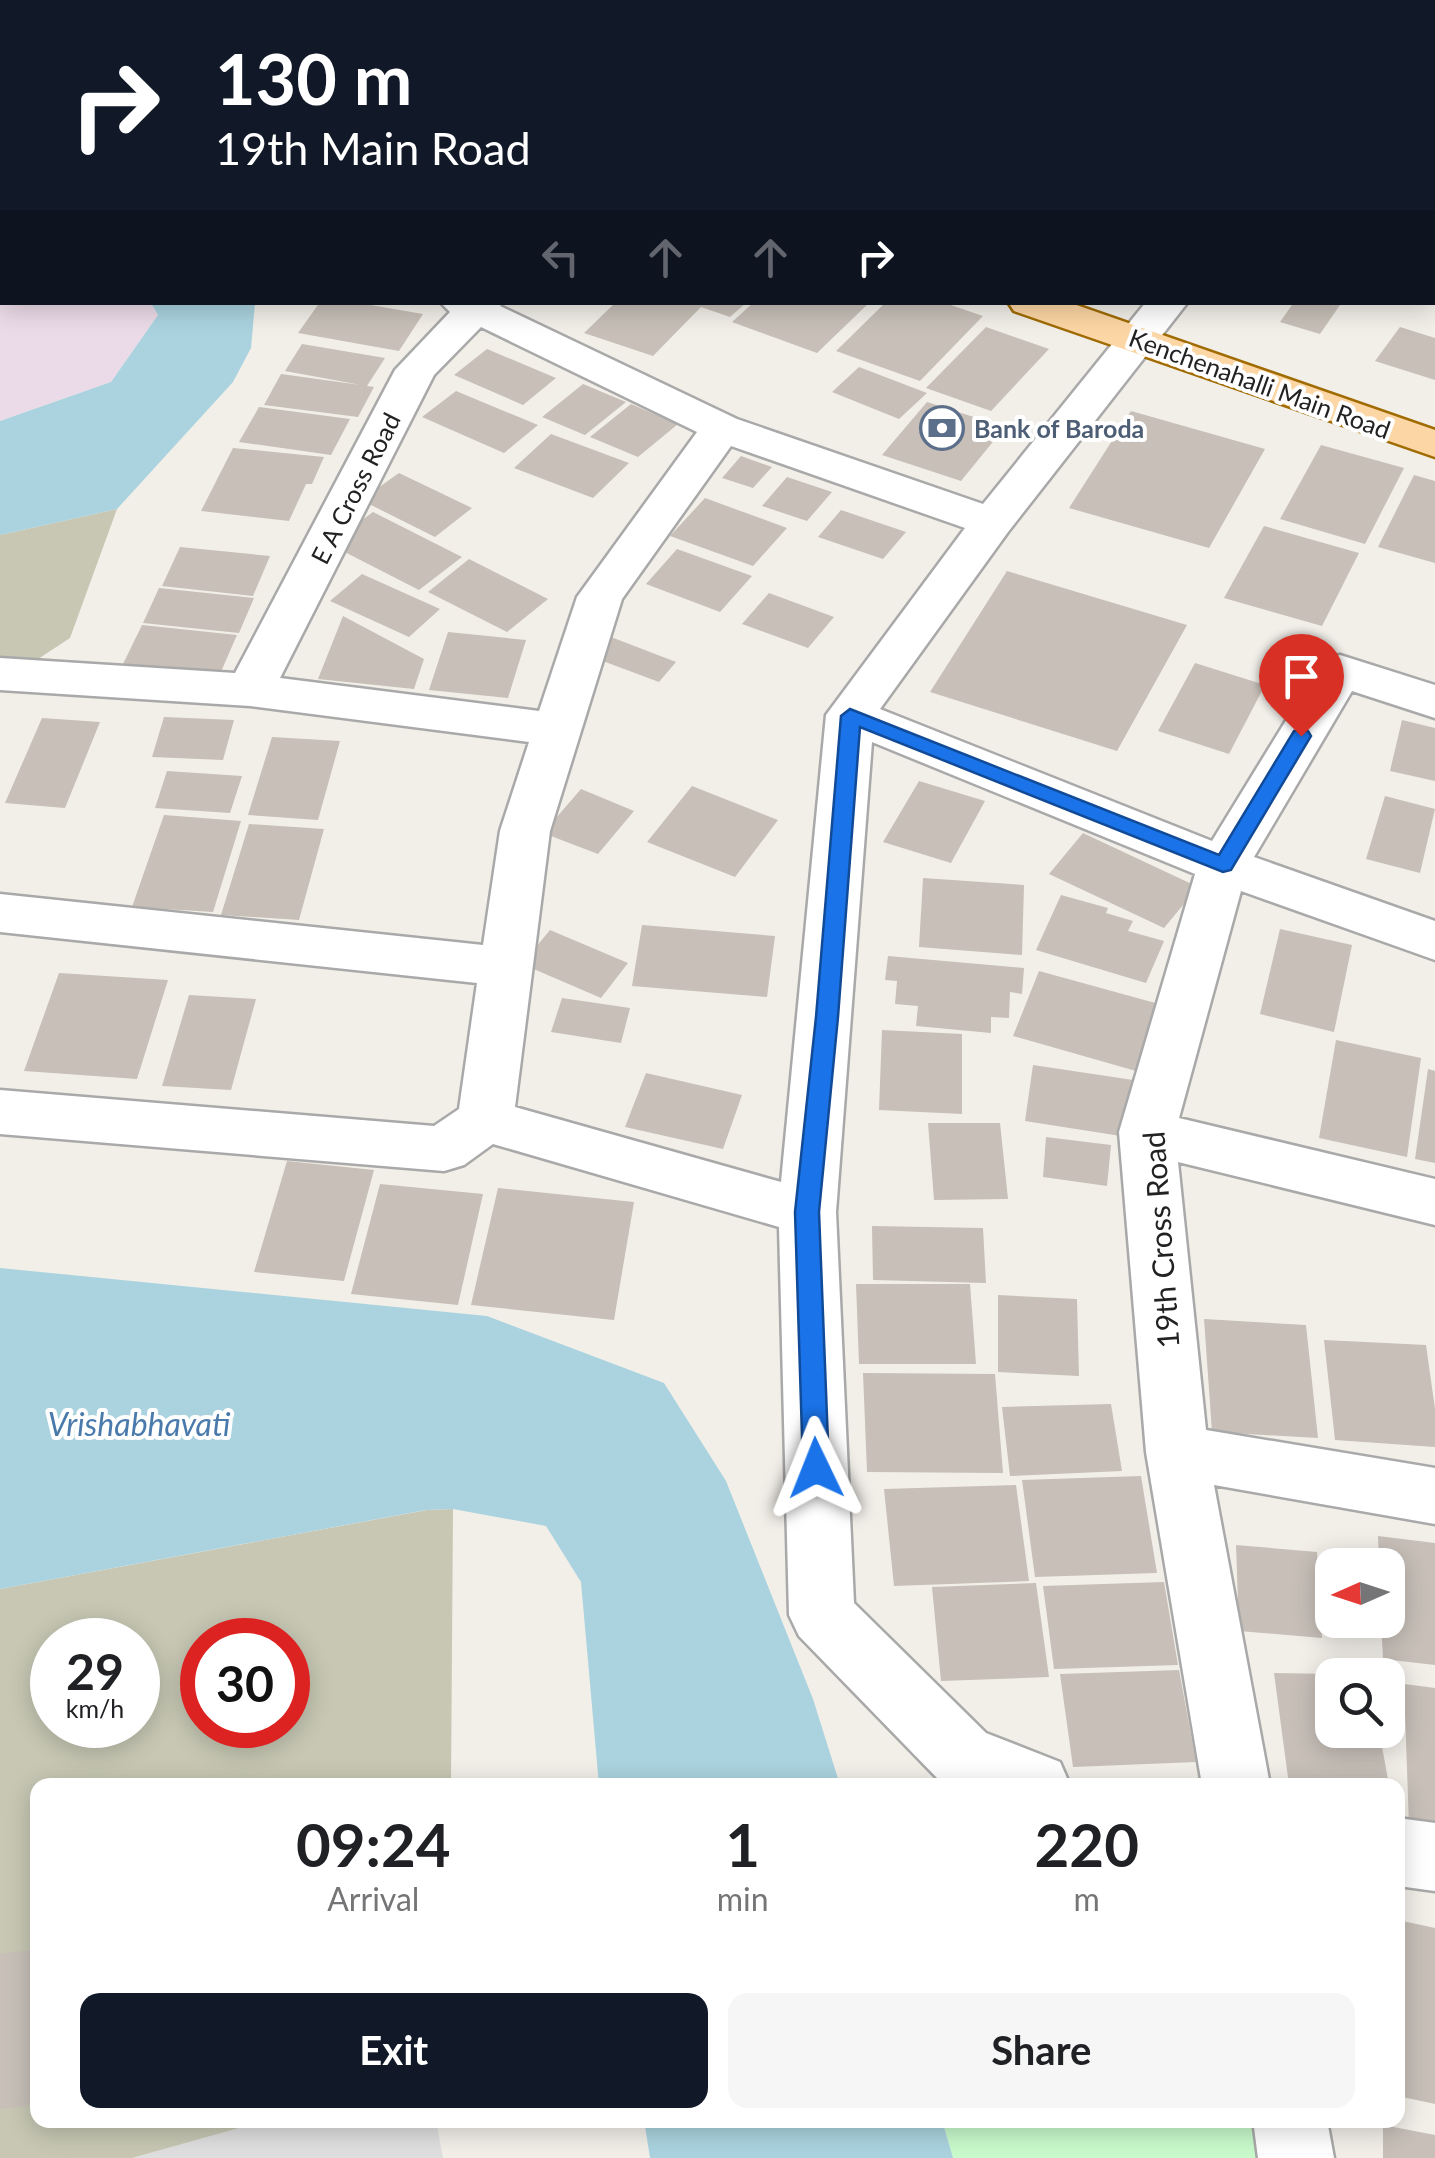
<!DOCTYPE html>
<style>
body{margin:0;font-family:Lato,sans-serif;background:#f6f6f6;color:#202124;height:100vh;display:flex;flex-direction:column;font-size:38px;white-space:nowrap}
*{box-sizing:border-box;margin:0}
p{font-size:32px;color:#757577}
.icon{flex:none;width:55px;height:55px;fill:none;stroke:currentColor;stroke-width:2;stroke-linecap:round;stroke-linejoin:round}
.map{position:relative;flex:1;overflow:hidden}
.sheet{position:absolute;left:30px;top:1778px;width:1375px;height:350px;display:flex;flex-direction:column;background:#fff;border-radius:20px;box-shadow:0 5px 25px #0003}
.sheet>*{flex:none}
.top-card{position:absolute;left:0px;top:0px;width:1435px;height:305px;box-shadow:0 5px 25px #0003;background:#111827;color:#fff;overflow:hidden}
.needle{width:65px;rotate:267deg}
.buttons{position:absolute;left:1315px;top:1548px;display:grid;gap:20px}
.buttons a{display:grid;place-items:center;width:90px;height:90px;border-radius:20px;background:#fff;box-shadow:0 5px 25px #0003;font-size:50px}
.speed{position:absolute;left:30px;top:1618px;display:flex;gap:20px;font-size:50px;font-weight:700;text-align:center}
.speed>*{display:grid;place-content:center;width:130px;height:130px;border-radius:50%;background:#fff;box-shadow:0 5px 25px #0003;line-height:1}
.speed small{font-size:25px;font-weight:400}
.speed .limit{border:15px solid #d22;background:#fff;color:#111}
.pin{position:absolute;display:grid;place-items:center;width:85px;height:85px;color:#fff;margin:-102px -42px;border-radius:50% 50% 50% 0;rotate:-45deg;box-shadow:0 0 10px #0007}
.pin .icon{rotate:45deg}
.me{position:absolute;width:110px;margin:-55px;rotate:358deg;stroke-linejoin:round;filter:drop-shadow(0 0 8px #0008)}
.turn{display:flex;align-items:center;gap:35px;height:210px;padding:0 50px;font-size:45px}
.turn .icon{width:130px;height:130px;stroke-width:2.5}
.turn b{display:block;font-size:70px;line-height:85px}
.lanes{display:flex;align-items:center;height:95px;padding:0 50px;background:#0003;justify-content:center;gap:50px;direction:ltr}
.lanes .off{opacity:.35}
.eta{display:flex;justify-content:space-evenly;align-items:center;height:170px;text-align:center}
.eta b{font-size:60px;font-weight:700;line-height:70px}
.primary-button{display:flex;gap:20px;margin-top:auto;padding:20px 50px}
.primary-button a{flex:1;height:115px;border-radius:20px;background:#111827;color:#fff;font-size:40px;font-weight:700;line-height:115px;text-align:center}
.primary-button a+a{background:#f6f6f6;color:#202124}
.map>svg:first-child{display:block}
.residential{fill:#e0dfdf}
.industrial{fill:#ebdbe8}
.construction{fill:#c7c7b4;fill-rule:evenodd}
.forest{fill:#add19e}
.park{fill:#c8facc}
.water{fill:#aad3df}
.building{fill:#c7bfb8}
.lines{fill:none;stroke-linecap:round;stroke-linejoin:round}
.minor-casing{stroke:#a9a9a9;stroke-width:5}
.major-casing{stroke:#a06b00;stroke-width:5}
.minor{fill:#fff;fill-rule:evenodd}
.major{fill:#fcd6a4;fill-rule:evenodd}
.route{fill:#1a73e8;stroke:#114b97;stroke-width:2.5}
.labels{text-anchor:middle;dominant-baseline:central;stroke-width:8;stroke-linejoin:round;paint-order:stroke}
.far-street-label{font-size:25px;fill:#222;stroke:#fff}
.far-service-label{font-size:25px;font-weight:bold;fill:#4e5e75;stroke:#fff;text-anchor:start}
.street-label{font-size:30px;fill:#222;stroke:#fff}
.water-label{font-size:32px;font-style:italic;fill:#4a7aab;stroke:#fff}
</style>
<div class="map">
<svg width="1435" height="2158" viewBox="0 0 1435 2158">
<rect width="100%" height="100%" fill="#f2efe9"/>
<path class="residential" d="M268,2120H436L443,2158H132Z"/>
<path class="industrial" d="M0,165L2,302L151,303L158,315L111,382L0,421Z"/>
<path class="construction" d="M117,509L70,638L0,684V535Z
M453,1509L451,1785H38V2120H268L132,2158H0V1589L427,1510ZM52,1640H138V1725H52ZM202,1640H288V1725H202Z"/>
<path class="forest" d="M355,0H851L351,2Z"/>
<path class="park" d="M942,2120H1256L1262,2158H953Z"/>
<path class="water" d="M151,303H255L251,348L233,382L117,509L0,535V421L111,382L158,315Z
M0,1268L487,1316L664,1383L726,1481L813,1699L840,1785H599L581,1582L546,1526L453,1509L426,1510L0,1589Z
M644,2120H942L953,2158H650Z"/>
<path class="building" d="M320,302H353L423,314L399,351L298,333Z
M616,302H747L730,317L701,307L653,356L584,333Z
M754,302H870L817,353L732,322Z
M886,302H942L983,316L920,381L836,351Z
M1294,302H1342L1320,334L1280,322Z
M986,327L1049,349L991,411L926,388Z
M1400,327L1435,338V380L1375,361Z
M302,344L385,358L367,386L374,387L358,417L264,405L281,374L361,385L285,371Z
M487,349L556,378L523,405L454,375Z
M859,367L927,393L899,419L832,392Z
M583,384L626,402L585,435L542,417Z
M456,391L538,425L504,453L422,417Z
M927,402L1005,427L961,481L882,455Z
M631,404L678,424L638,457L590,437Z
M259,407L350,419L331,455L239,442Z
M1131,411L1265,449L1209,548L1069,508Z
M551,434L629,463L593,498L514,468Z
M1321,445L1404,468L1365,544L1280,519Z
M233,448L324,457L312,484H306L289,521L201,511Z
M741,456L772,467L753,488L722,478Z
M399,473L472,508L435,537L361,500Z
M1414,475L1435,481V563L1378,547Z
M787,477L832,492L807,521L762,506Z
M705,498L787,528L753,566L670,536Z
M841,510L906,532L883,559L818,537Z
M373,512L462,557L419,590L329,544Z
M1264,526L1359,553L1322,626L1224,598Z
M180,547L270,556L253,596L162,586Z
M677,549L752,576L720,612L646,584Z
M469,559L548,599L507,632L428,592Z
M1007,571L1187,625L1117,751L930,692Z
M362,574L440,609L409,637L330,601Z
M159,588L254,598L239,633L143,623Z
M769,593L834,617L808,648L742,624Z
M343,616L424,659L414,689L318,679Z
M142,625L237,635L220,674L123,664Z
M448,632L526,640L508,698L429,690Z
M611,637L676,662L659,682L592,657Z
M1195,663L1265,685L1229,754L1158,731Z
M164,717L234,720L223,760L152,757Z
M42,718L100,722L65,808L5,803Z
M1402,720L1435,728V781L1390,771Z
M272,737L340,741L318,820L248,815Z
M167,771L242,776L230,813L155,808Z
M919,781L985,801L951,863L883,842Z
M692,786L778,820L735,877L647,842Z
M581,789L634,811L598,854L543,833Z
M1385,796L1435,809L1420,873L1366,859Z
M164,815L241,821L213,912L132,907Z
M249,824L324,829L299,920L221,915Z
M1083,833L1198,887L1164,928L1049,874Z
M923,878L1024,885L1022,955L919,947Z
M1061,895L1108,908L1106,913L1133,921L1128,931L1164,941L1146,983L1036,950Z
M642,925L775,936L767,997L632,986Z
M1280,929L1352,945L1334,1032L1260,1014Z
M550,930L628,963L601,998L522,964Z
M888,956L1024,968L1022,994L1010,992L1009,1018L991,1017V1033L916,1026L918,1006L895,1004L897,981L885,980Z
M1039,971L1159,1004L1136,1071L1013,1036Z
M59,973L168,980L137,1079L24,1071Z
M189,995L256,999L231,1090L162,1086Z
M562,998L630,1008L621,1043L551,1032Z
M882,1030L962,1034V1114L879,1110Z
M1336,1040L1421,1058L1407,1157L1319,1138Z
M1033,1065L1133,1080L1127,1137L1025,1121Z
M1428,1069L1435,1071V1163L1415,1159Z
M646,1073L742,1095L723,1149L625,1127Z
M928,1123H1000L1008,1199L934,1200Z
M1046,1137L1111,1145L1107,1186L1043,1177Z
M287,1161L374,1170L344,1281L254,1272Z
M380,1184L483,1194L458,1305L351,1294Z
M498,1188L634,1202L614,1320L471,1305Z
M872,1226L983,1228L986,1283L873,1280Z
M856,1284H970L976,1364H859Z
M998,1295L1077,1299L1079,1376L998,1372Z
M1204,1319L1306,1325L1318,1438L1212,1432Z
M1324,1340L1426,1345L1435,1409V1447L1335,1440Z
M863,1373L995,1374L1003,1473L867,1472Z
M1111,1404L1122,1471L1010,1476L1002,1407Z
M1141,1476L1157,1573L1035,1577L1022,1480Z
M1016,1485L1029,1581L894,1586L884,1489Z
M1378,1536L1435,1543V1665L1383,1659L1381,1620H1388V1565H1379Z
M1236,1545L1317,1552L1322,1638L1239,1631Z
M1164,1582L1178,1665L1054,1669L1043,1586Z
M1036,1583L1049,1677L941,1681L932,1587Z
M1179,1670L1196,1762L1073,1767L1060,1674Z
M1274,1673L1332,1674V1730H1379L1389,1785H1289Z
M1404,1684L1435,1688V1830L1409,1826Z
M1398,1920L1435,1928V2104L1398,2096Z
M38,1949V2104L0,2109V1954Z
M1383,2125L1435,2135V2158H1383Z"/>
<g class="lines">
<g class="minor-casing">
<path id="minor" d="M1435,34V57L1432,58V35Z
M440,302H503L500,306L737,419L983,504L1146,302H1188L1008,532L880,709L1212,841L1323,660L1340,655L1435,685V718L1352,691L1254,857L1435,921V960L1241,891L1179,1118L1435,1179V1225L1178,1162L1206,1430L1435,1468V1524L1214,1485L1270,1785H1202L1146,1452L1119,1132L1195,874L872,742L836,1212L854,1603L986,1733L1060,1762L1070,1785H954L938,1779L799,1636L789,1615L779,1227L493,1144L464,1165L444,1171L0,1134V1090L434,1126L459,1109L477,983L0,932V894L483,945L500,831L529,742L250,706L0,690V658L235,673L395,370L450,312ZM481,327L697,432L577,597L539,711L280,678L434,375ZM731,446L965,528L826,715L781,1182L515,1107L550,831L622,599Z
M1398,1818L1435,1823V1891L1398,1886Z
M1253,2120H1327L1334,2158H1258Z"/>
</g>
<g class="major-casing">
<path id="major" d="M150,0H189L190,2H151Z
M236,0H276L277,2H237Z
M1008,302H1068L1435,430V457L1014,311Z"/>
</g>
<use href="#minor" class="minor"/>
<use href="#major" class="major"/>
</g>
<path class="route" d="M850,709L1219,855L1294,731H1308L1311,736L1231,870L1223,872L860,727L838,1017L819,1212L829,1468L825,1476L816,1480L807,1476L803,1468L795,1212L816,1017L841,716Z"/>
<defs>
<g id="bank-ring" transform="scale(2.25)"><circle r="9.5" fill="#fff" stroke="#5c6f8a" stroke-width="1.5"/><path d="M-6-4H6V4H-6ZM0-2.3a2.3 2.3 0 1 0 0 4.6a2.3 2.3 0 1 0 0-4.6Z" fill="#5c6f8a"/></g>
</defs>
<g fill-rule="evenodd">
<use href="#bank-ring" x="942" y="428"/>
</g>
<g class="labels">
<g class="far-street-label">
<text transform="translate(1260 383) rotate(20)">Kenchenahalli Main Road</text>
<text transform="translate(355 488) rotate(-63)">E A Cross Road</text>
</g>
<g class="far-service-label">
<text x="974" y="428">Bank of Baroda</text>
</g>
<g class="street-label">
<text transform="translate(1160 1240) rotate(-94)">19th Cross Road</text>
</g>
<g class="water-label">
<text x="139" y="1423">Vrishabhavati</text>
</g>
</g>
</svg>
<div class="buttons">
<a><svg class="needle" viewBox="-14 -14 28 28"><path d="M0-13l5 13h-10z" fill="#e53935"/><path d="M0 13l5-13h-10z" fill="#757577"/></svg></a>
<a><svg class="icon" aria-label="search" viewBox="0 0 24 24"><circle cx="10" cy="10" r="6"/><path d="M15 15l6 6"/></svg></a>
</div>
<div class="speed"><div>29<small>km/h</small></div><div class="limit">30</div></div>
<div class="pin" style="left:1301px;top:736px;background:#d93025"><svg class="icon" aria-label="arrive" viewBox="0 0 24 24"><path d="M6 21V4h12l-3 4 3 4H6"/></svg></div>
<svg class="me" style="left:816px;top:1468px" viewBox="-20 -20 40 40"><path d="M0-17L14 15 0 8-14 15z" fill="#1a73e8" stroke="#fff" stroke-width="4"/></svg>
<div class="top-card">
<div class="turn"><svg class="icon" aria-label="right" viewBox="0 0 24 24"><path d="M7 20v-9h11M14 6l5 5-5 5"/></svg><div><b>130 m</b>19th Main Road</div></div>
<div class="lanes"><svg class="icon off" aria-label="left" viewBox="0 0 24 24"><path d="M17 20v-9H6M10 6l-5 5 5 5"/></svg><svg class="icon off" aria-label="ahead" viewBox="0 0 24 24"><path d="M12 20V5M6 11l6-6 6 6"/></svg><svg class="icon off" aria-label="ahead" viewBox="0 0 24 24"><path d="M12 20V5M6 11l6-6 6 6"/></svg><svg class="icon" aria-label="right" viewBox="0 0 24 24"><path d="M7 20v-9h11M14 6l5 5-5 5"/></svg></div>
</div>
<section class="sheet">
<div class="eta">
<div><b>09:24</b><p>Arrival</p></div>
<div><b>1</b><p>min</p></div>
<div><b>220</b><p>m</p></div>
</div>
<div class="primary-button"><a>Exit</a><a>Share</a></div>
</section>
</div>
